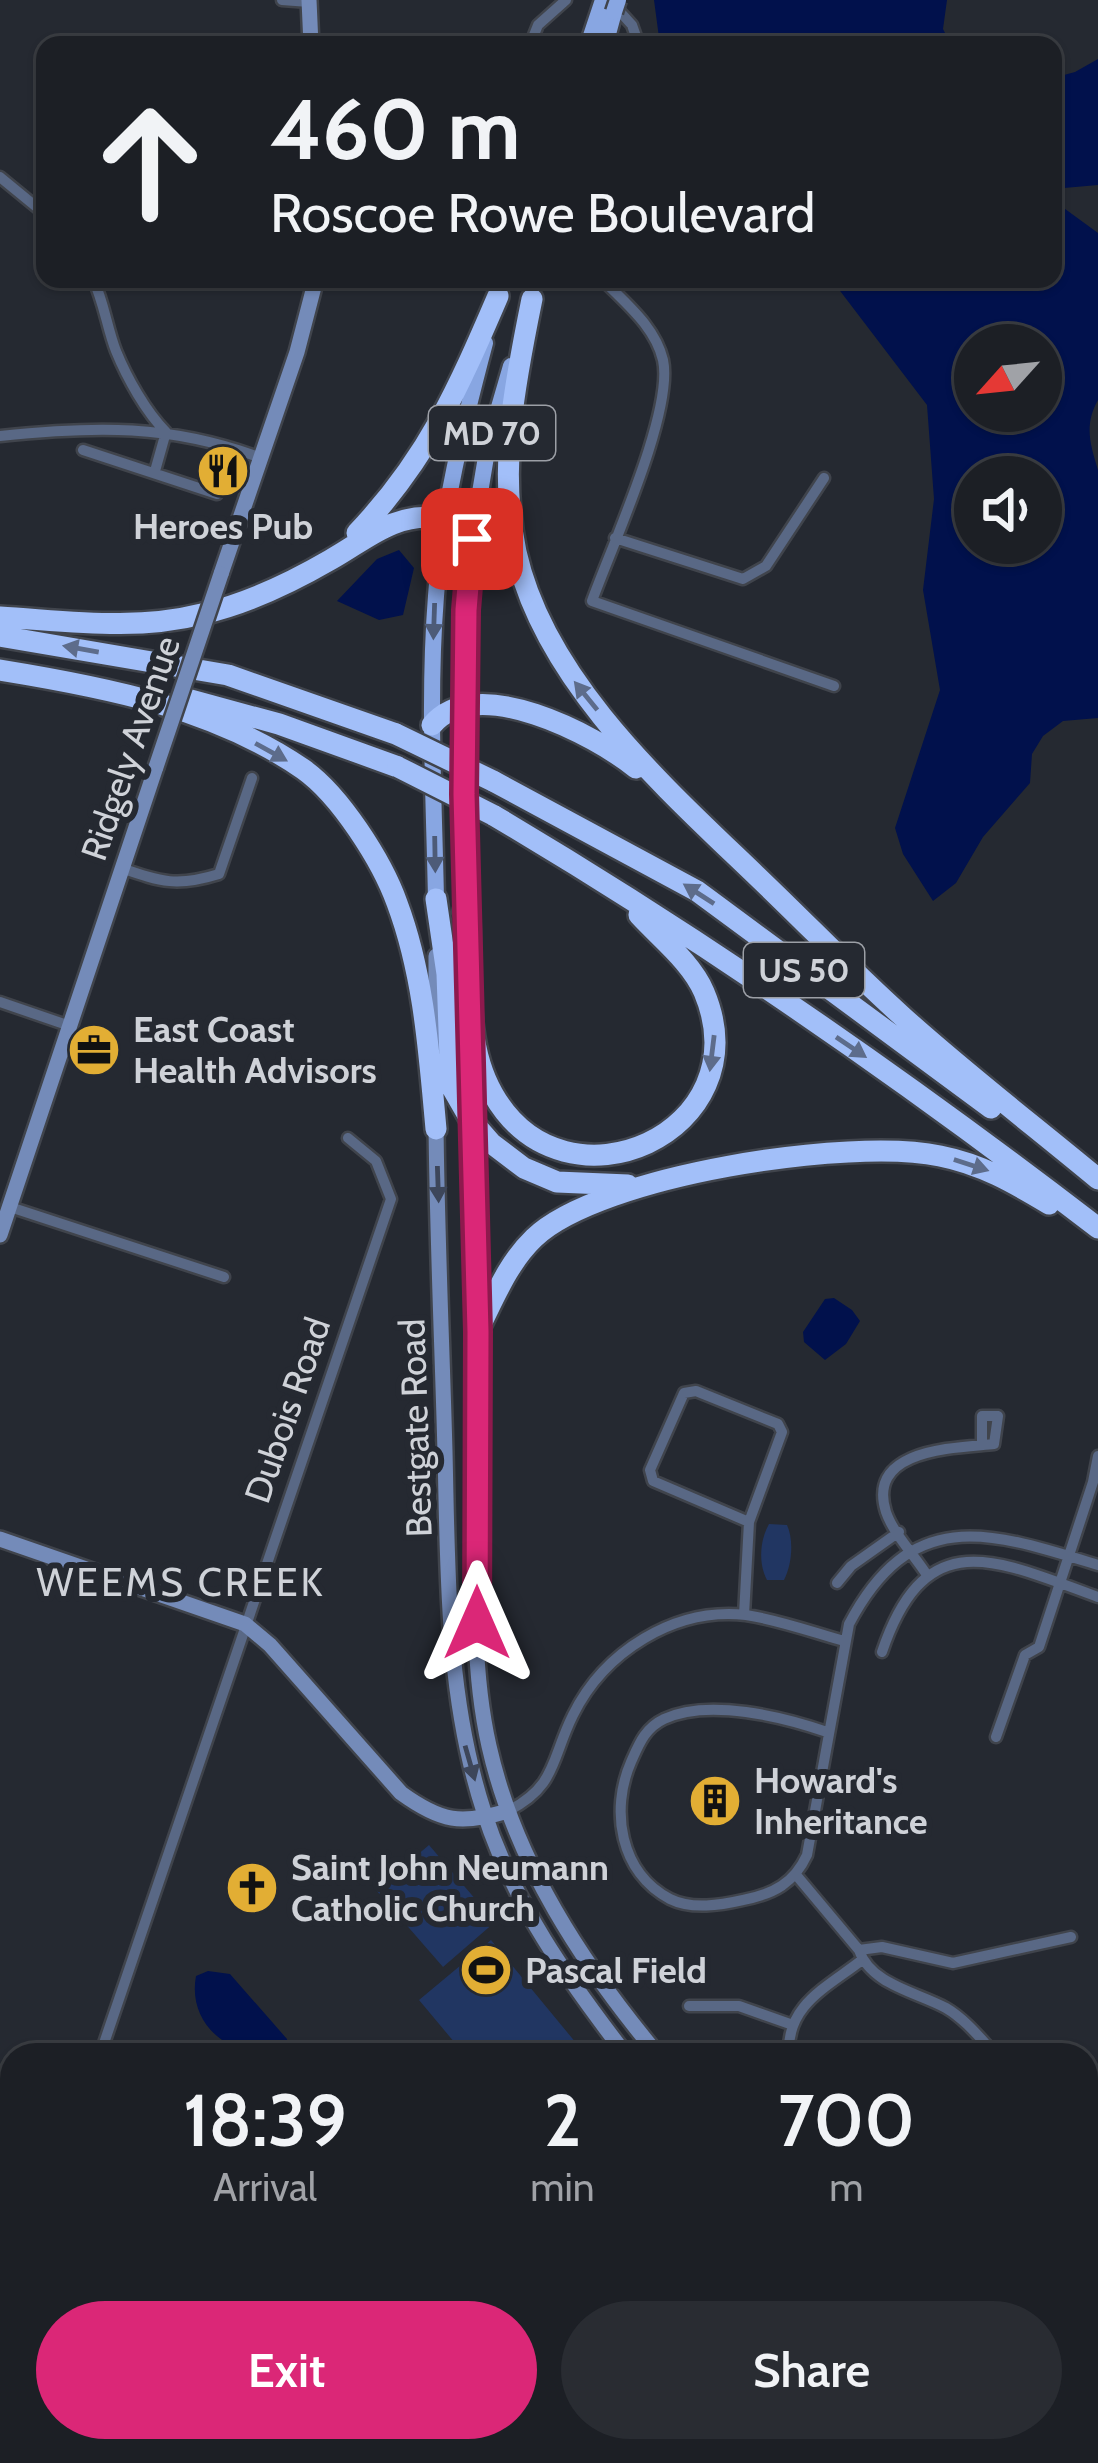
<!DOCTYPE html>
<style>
body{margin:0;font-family:Cabin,sans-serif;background:#292c32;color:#f1f3f6;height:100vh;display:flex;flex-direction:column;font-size:45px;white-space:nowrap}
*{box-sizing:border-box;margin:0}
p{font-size:39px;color:#a0a2a7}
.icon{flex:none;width:66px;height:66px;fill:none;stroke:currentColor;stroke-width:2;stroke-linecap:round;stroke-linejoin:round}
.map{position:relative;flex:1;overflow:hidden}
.panel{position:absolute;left:0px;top:2043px;width:1098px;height:420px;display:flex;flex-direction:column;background:#1c1f25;border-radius:36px 36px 0 0;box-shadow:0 3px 9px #0004,0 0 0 3px #3a3d42}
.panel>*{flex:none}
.hud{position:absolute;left:36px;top:36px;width:1026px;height:252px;border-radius:24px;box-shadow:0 3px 9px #0004,0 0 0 3px #3a3d42;background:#1c1f25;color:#f1f3f6;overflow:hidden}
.needle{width:78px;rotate:243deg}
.tools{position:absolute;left:954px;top:324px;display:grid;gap:24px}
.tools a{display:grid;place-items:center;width:108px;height:108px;border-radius:50%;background:#1c1f25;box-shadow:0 3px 9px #0004,0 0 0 3px #3a3d42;font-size:60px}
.pin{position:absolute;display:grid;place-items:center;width:102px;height:102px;color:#fff;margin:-51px;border-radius:24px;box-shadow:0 6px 18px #0006}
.me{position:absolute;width:132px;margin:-66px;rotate:0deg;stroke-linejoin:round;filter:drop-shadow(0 0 9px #0008)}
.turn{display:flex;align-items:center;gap:42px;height:252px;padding:0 36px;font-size:54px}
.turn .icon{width:156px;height:156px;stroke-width:2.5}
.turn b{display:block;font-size:84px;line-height:102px}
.eta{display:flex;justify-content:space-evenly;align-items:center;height:204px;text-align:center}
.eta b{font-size:72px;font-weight:600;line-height:84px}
.cta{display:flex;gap:24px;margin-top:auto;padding:24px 36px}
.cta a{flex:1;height:138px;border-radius:72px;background:#db2777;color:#fff;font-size:48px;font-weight:600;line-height:138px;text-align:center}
.cta a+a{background:#292c32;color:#f1f3f6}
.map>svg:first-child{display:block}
.green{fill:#213662}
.water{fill:#01114c;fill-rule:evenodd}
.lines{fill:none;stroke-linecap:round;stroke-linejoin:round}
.stream{stroke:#01114c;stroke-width:3}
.minor-casing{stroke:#40444c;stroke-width:15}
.secondary-casing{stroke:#40444c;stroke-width:20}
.primary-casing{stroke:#40444c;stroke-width:21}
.motorway-casing{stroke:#40444c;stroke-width:26}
.minor{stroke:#596885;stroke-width:10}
.secondary{stroke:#748bb9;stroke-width:15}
.primary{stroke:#88a6e2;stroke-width:16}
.motorway{stroke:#a2bff9;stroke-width:21}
.secondary-bridge-casing{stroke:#40444c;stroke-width:20;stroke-linecap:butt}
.primary-bridge-casing{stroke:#40444c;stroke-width:21;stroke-linecap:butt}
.motorway-bridge-casing{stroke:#40444c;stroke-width:26;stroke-linecap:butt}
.secondary-bridge{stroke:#748bb9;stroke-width:15}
.primary-bridge{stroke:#88a6e2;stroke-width:16}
.motorway-bridge{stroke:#a2bff9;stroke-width:21}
.oneway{fill:#4d5b78}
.oneway2{fill:#5d6c8b}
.oneway3{fill:#3d465a}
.route-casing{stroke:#8e194d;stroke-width:30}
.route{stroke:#db2777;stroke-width:21}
.labels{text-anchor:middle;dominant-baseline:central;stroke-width:12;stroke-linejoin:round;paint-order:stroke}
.shield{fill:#252931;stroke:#9c9fa6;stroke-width:3}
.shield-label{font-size:33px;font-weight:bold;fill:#cfd2d8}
.poi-label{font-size:36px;font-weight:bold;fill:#cfd2d8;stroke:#252931;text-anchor:start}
.street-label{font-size:36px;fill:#cfd2d8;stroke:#252931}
.neighbourhood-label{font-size:39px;letter-spacing:3px;fill:#cfd2d8;stroke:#252931}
</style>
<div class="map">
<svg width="1098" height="2463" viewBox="0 0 1098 2463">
<rect width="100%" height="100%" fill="#252931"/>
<path class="green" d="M769,1524L787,1525C794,1540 792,1565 784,1580H767C758,1563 760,1540 769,1524Z
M429,1845L495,1922L443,1967L376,1890Z
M491,1940L586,2055H465L419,2000Z"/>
<path class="water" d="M654,0H947L943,29L951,45H660Z
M1098,59V185L1064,188L1055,196L1061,206L1098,233V400C1084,425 1090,444 1098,470V718L1063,721L1043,736L1032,754L1030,783L983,837L956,883L933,901L903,854L895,828L940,690L923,590L934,499L927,405L831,279H1053V78L1075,72ZM975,345H1041V411H975ZM1041,477V543H975V477Z
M399,550L414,568L403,615L379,620L337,601L377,559Z
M834,1298L852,1310L860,1321L846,1344L825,1360L804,1342L803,1332L825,1299Z
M208,1971L230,1974L287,2039L289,2053C240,2064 186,2030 196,1976Z"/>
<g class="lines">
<path class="stream" d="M100,2463L101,2451
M429,2463L431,2451"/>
<g class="minor-casing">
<path id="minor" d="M282,0L309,2
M612,3L632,25L639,45
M530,45L538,25L566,0
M0,177L45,214
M93,279C104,302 107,328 116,351C127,378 146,412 166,432L155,471
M602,279C625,303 655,326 663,360C674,411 611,548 592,601L834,686
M0,436C94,426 171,424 261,458
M83,450L217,494
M615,538L743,579L766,566L824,478
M121,868C162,882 177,887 219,874L252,778
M0,1002L67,1025
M10,1207L224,1277
M927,1575C915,1556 893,1533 886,1512C866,1448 956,1448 994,1444L998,1416H982V1445
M837,1583L851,1566L899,1532
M744,1615L749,1522L782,1432L778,1424L696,1391L684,1393L650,1470L653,1481L749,1522
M882,1652C926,1522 996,1560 1098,1597
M827,1732C784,1717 708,1698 664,1719C645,1728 639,1744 631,1762C610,1810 620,1873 670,1899C692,1910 721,1905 743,1900C774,1894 794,1883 807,1855L849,1624C912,1504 991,1532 1098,1565
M996,1737L1025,1655L1039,1647L1093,1482L1098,1456
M508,1811C557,1786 551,1759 573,1715C604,1652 674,1607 746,1615C779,1620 812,1632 844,1641
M797,1876L859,1950C871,1985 917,1992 946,2008C965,2019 981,2039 996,2055
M859,1950L882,1947L953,1963L1071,1937
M689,2006H739L790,2024
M100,2055L391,1199L376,1161L348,1138
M789,2055C786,2005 826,1988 862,1960
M1086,2111L1098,2120
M1086,2287L1098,2292
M1086,2332L1098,2322
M0,2362L12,2325
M1086,2396L1098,2386
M339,2463L343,2451
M1011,2463L1024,2451"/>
</g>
<g class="secondary-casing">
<path id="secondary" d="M309,0L311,45
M221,574L297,352L316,279
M468,1044C472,1178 477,1312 478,1446C478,1545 467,1648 489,1746C515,1862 583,1965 658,2055
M436,1046V956
M436,1124C437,1233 442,1342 445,1452C448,1573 446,1696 484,1812C513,1903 569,1981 626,2055
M0,1235L156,767
M0,1539L245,1624L270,1645L401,1793C441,1822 461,1825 508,1811
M970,2451L983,2463"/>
</g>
<g class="primary-casing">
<path id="primary" d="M588,45L603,0
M605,45L614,12
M436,899C434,798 428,697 436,596C442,510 463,426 485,343
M464,911L467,570L488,445L511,366"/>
</g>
<g class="motorway-casing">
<path id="motorway" d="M532,299C515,382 498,467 516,552C545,684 670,792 764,883C810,927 854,973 902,1016C965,1073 1033,1125 1098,1179
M357,533C428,458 458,389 498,296
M0,617C68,621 135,631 202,614C246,604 292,582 330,560C366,540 394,512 439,518C462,521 464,551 467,570
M0,636L228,675L396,734
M0,670C105,687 214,708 303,769C340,795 382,861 397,903C424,975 429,1053 436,1129
M183,698L279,724L398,767
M432,725C476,672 595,735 636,768
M493,781L697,891L991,1108
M493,815C703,939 904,1079 1098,1228
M436,899L447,974L451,1086L470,1119L491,1143L524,1168L557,1182L628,1185
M464,911L469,921C471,977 464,1044 493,1094C565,1221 763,1132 704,992C691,962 661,939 639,915
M477,1332C494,1299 507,1264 534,1238C600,1175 851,1137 940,1156C981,1164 1014,1183 1049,1204"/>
</g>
<use href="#minor" class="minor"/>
<use href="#secondary" class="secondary"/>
<use href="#primary" class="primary"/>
<use href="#motorway" class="motorway"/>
<g class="secondary-bridge-casing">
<path id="secondary-bridge" d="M156,767L221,574"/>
</g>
<g class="primary-bridge-casing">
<path id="primary-bridge" d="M614,12L618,0"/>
</g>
<g class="motorway-bridge-casing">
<path id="motorway-bridge" d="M396,734L493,781
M398,767L493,815"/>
</g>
<use href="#secondary-bridge" class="secondary-bridge"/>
<use href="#primary-bridge" class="primary-bridge"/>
<use href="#motorway-bridge" class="motorway-bridge"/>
</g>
<defs><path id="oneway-solid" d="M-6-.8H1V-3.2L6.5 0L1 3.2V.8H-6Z" transform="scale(3)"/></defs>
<g class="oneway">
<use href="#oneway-solid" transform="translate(434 621) rotate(92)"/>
<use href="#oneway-solid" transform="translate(435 854) rotate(89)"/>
</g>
<g class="oneway2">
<use href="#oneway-solid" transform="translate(81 649) rotate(-170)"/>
<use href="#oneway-solid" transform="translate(586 696) rotate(-129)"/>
<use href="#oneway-solid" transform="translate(271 752) rotate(29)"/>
<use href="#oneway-solid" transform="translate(699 894) rotate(-147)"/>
<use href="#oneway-solid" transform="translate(851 1047) rotate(34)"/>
<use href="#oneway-solid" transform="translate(712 1053) rotate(97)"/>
<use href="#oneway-solid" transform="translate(971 1165) rotate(18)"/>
</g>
<g class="oneway3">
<use href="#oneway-solid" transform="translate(438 1184) rotate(88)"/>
<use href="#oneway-solid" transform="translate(470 1763) rotate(74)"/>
</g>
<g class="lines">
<g class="route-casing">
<path id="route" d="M472,539L466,610L464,794L478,1332L477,1623"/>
</g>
<use href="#route" class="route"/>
</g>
<defs>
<g id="restaurant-disc" transform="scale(2.7)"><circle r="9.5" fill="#e2ae34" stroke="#252931"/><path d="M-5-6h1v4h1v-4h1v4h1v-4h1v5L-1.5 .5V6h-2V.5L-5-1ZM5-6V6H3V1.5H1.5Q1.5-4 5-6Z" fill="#111"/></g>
<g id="office-disc" transform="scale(2.7)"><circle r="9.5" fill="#e2ae34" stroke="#252931"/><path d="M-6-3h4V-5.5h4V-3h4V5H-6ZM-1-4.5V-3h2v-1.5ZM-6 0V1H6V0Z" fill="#111"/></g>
<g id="building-disc" transform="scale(2.7)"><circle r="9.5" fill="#e2ae34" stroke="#252931"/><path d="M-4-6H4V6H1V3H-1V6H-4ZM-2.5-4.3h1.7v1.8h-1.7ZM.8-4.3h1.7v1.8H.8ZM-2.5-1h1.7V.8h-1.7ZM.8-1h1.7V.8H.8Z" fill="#111"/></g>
<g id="church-disc" transform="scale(2.7)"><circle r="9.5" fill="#e2ae34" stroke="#252931"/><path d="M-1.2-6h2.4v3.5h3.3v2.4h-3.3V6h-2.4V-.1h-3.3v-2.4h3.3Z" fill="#111"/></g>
<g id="stadium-disc" transform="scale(2.7)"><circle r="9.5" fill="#e2ae34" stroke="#252931"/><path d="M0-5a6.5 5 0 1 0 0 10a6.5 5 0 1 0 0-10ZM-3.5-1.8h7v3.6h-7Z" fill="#111"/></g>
</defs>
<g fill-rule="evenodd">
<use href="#restaurant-disc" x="223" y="471"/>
<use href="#office-disc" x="94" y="1050"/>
<use href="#building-disc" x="715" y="1801"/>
<use href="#church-disc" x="252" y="1888"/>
<use href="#stadium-disc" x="486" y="1970"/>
</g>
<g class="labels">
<g class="shield">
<rect x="429" y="406" width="126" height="54" rx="9"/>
<rect x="744" y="943" width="120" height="54" rx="9"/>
</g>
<g class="shield-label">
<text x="492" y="433">MD 70</text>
<text x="804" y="970">US 50</text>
</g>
<g class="poi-label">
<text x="223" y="526" text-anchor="middle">Heroes Pub</text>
<text x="133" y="1029">East Coast<tspan x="133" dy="41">Health Advisors</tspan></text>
<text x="754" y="1780">Howard's<tspan x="754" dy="41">Inheritance</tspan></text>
<text x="291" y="1867">Saint John Neumann<tspan x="291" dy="41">Catholic Church</tspan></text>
<text x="525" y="1970">Pascal Field</text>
</g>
<g class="street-label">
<text transform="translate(130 748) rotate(-71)">Ridgely Avenue</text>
<text transform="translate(287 1410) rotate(-71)">Dubois Road</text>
<text transform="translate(415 1428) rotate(-92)">Bestgate Road</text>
</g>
<g class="neighbourhood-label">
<text x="181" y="1582">WEEMS CREEK</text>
</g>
</g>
</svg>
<div class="tools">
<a><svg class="needle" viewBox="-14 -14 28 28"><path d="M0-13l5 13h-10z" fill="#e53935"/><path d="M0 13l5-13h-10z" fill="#a0a2a7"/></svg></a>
<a><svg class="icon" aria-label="sound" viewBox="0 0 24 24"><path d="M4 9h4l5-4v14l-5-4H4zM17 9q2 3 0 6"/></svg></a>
</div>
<div class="pin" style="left:472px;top:539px;background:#d93025"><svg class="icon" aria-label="arrive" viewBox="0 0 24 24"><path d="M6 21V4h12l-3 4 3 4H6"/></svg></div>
<svg class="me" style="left:477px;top:1623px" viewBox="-20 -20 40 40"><path d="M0-17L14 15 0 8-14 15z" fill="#db2777" stroke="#fff" stroke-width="4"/></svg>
<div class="hud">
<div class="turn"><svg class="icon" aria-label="ahead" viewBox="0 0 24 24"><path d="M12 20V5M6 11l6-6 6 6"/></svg><div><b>460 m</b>Roscoe Rowe Boulevard</div></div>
</div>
<section class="panel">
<div class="eta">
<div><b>18:39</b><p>Arrival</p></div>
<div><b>2</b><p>min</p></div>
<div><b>700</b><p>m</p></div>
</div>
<div class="cta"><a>Exit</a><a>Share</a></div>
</section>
</div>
